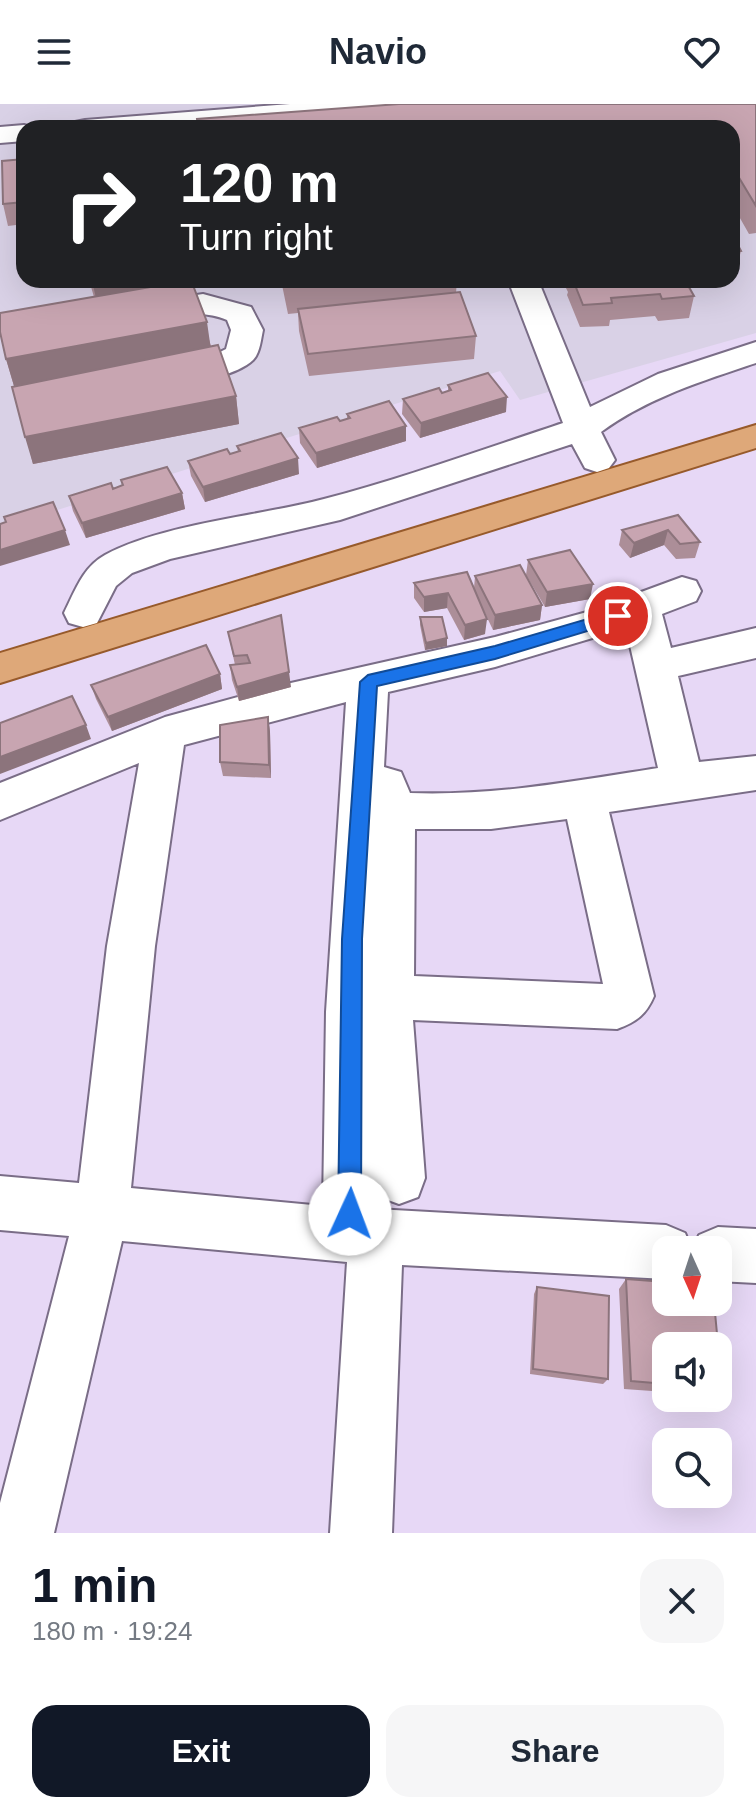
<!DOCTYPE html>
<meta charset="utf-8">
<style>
body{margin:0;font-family:Helvetica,sans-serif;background:#f6f6f7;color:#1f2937;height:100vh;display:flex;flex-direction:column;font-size:30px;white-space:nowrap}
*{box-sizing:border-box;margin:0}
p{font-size:26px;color:#747a83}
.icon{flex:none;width:44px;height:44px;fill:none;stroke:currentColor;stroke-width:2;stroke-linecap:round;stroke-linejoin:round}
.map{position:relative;height:1429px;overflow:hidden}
.panel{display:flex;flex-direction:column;background:#fff;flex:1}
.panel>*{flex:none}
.top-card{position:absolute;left:16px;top:16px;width:724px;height:168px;border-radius:24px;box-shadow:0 8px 32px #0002;background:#202124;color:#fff;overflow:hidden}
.needle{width:52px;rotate:177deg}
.tools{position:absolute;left:652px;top:1132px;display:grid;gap:16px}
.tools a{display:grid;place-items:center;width:80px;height:80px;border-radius:16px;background:#fff;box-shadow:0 8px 32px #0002;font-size:40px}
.pin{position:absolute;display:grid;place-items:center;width:68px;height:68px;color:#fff;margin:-34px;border:4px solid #fff;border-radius:50%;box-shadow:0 2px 8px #0007}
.me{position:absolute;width:88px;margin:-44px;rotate:2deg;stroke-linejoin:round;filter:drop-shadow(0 0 6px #0008)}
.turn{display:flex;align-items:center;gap:28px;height:168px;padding:0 32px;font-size:36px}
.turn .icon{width:104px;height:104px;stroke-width:2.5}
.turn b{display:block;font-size:56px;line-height:68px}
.round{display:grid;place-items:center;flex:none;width:84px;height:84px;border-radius:24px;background:#f6f6f7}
.summary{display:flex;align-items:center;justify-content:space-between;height:136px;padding:0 32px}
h1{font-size:48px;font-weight:700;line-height:60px;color:#111827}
.action{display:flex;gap:16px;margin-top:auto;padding:16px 32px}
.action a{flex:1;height:92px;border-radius:24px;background:#111827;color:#fff;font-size:32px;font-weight:700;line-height:92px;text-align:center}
.action a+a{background:#f6f6f7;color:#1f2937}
header{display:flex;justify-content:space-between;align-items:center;height:104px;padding:0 32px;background:#fff;font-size:36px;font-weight:700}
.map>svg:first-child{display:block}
.industrial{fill:#d9d1e6;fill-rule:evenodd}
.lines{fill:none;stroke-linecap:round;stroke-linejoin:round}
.minor-casing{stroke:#7a6d87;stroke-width:4}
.major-casing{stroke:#975a2b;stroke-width:4}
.minor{fill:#fff;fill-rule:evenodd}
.major{fill:#dea879;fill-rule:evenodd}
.wall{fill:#ac8e98}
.shaded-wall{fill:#8c747c}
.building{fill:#c8a5b1;stroke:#8c747c;stroke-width:2}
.route{fill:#1a73e8;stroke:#114b97;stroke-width:2}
</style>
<header><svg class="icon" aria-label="menu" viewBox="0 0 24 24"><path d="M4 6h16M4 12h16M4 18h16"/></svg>Navio<svg class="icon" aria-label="heart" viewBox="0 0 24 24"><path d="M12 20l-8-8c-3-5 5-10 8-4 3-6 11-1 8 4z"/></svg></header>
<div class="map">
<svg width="756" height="1429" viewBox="0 0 756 1429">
<rect width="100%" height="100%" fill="#e7d8f6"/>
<path class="industrial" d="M0,0H756V229L520,296L500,267L0,424ZM24,24H732V176H24Z"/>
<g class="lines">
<g class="minor-casing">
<path id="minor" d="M290,0H405L401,6L392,8L188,24H71L75,18L85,16Z
M24,21L34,24H24V37L0,39V23Z
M508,176H538L590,303L658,270L756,238V259C702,277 647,294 601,328L615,356L609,364L597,368L585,364L572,340L340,416L170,455L132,469L116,482L97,519L83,523L69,519L64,509C75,487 83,463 105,451C162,420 259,412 324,395C404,374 484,345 563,319Z
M203,190L251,203L263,226C261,235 260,249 253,256C237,272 176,286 155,280L150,273L155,266L208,254L226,245L231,226L227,216C190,200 162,223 129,215L124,208L129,201Z
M682,473L696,477L701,487L696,497L662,510L671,544L756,524V554L678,572L699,658L756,652V686L609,708L654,892C646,911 636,918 617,925L413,916L425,1074L418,1093L399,1100L380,1093L377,1084L376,1105L666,1121L685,1129L692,1146L699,1131L718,1123L756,1125V1179L718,1177V1146H666V1175L402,1161L392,1429H330L347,1158L122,1137L54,1429H0V1399L69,1132L0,1126V1072L79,1079L107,842L139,659L0,716V679L165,613L282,581L495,533L587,508ZM626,524L658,664C575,677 495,692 410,689L401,668L384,663L388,588L495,563ZM346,598L326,908L323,1102L131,1084L155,842L184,641ZM567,715L603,880L414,872L415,725H491Z"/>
</g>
<g class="major-casing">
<path id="major" d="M756,321V344L0,579V549Z"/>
</g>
<use href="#minor" class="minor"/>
<use href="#major" class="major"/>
</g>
<path class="wall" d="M756,0V129L749,130L732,100V24Z
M24,55V120L8,122L3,100Z
M732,130L741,147L734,174H732Z
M89,176H191L211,242L236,292L239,320L33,360L14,282L6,255L94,193Z
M281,176H457L456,189L476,232L474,255L309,272L299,227L298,209L288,210Z
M562,176H712L686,178L694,192L689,214L658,217L655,212L610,216L609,222L580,223L567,191L568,188Z
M448,281L506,308L420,334L402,310L403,295L442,289L448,287Z
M347,310L406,337L317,364L300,339L299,324L340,317L347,315Z
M237,342L299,370L205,398L191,372L188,357L230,350L238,348Z
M121,376L182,389L185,405L86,434L73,407L69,392L122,382Z
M678,411L700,438L695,454L676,455L664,441L630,454L619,441L622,426Z
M528,456L590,495L545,503L526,471Z
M475,472L542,501L540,516L493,526L482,503L485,530L464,536L447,504L424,508L414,494V479L474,484Z
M420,513L447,542L425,546L420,521Z
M228,528L291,583L239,597L232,576L230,561H235Z
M220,570L222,585L112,627L96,595L91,581Z
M268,613L270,628L271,674L223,672L220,658Z
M626,1175L666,1178V1198H714L722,1283L718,1286V1242H666V1288L624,1285L619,1185Z
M537,1183L608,1275L603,1280L530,1270L534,1190Z"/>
<path class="shaded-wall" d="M119,176H191L98,203L93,181Z
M207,218L211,246L14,282L6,255Z
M236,292L239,320L33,360L25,333Z
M507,293L506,308L420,334L421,319Z
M406,322V337L317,364L316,349Z
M298,354L299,370L205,398L203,383Z
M182,389L185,405L86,434L82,419Z
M65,426L70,441L0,462V446Z
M668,426L664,441L630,454L634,439Z
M593,480L590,495L545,503L547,488Z
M448,489L447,504L424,508V493Z
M542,501L540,516L493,526L495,511Z
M487,515L485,530L464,536L465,521Z
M447,534V542L425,546L426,539Z
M289,568L291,583L239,597L237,583Z
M220,570L222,585L112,627L108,613Z
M268,613L270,628L271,674L269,661Z
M86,621L91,635L0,670V653Z"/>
<path class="building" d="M399,0H756V102L732,62V24H198L197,15Z
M24,55V98L3,100L2,57Z
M732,130L741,147L732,148Z
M91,176H119L93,181Z
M191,176L207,218L6,255L0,228V209Z
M285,176H357L286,183Z
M573,176H685L694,192L662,195L660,190L611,194L612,199L583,201Z
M460,188L476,232L308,250L298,205Z
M218,241L236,292L25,333L12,283Z
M488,269L507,293L421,319L403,295L439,284L442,289L451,286L448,281Z
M389,297L406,322L316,349L299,324L337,313L340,317L350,314L347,310Z
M281,329L298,354L203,383L188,357L227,345L230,350L240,347L237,342Z
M167,363L182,389L82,419L69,392L111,379L113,385L123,381L121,376Z
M53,398L65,426L0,446V420L6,418L4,413Z
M678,411L700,438L680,440L668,426L634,439L622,426Z
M570,446L593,480L547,488L528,456Z
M520,461L542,501L495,511L475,472Z
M467,468L487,515L465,521L448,489L424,493L414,479Z
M281,511L289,568L237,583L230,561L250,559L247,551L234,552L228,528Z
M420,513H442L447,534L426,539Z
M206,541L220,570L108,613L91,581Z
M72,592L86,621L0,653V619Z
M268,613L269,661L220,658V621Z
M626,1175L666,1178V1198H714L722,1283H718V1242H666V1280L631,1277Z
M537,1183L609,1192L608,1275L533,1265Z"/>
<path class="route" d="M618,506L626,512L624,516L495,555L377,582L362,835L361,1110L357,1118L350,1121L342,1118L338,1110L342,835L360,578L368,571L495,542Z"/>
</svg>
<div class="tools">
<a><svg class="needle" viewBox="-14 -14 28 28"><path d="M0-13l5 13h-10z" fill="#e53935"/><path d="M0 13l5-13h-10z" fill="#747a83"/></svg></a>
<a><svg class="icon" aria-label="sound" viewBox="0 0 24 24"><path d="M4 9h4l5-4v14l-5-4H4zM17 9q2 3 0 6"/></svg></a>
<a><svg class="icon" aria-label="search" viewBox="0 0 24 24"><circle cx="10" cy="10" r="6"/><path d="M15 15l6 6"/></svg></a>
</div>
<div class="pin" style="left:618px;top:512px;background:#d93025"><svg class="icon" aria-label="arrive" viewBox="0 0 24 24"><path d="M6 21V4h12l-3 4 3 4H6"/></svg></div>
<svg class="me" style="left:350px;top:1110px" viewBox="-20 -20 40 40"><circle r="19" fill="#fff"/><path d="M0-13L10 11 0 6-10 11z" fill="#1a73e8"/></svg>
<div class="top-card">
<div class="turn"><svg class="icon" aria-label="right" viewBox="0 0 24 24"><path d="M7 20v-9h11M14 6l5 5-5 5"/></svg><div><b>120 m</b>Turn right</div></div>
</div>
</div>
<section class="panel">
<div class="summary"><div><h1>1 min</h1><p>180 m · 19:24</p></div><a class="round"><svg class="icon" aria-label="close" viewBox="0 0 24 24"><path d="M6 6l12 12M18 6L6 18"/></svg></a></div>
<div class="action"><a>Exit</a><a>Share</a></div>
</section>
